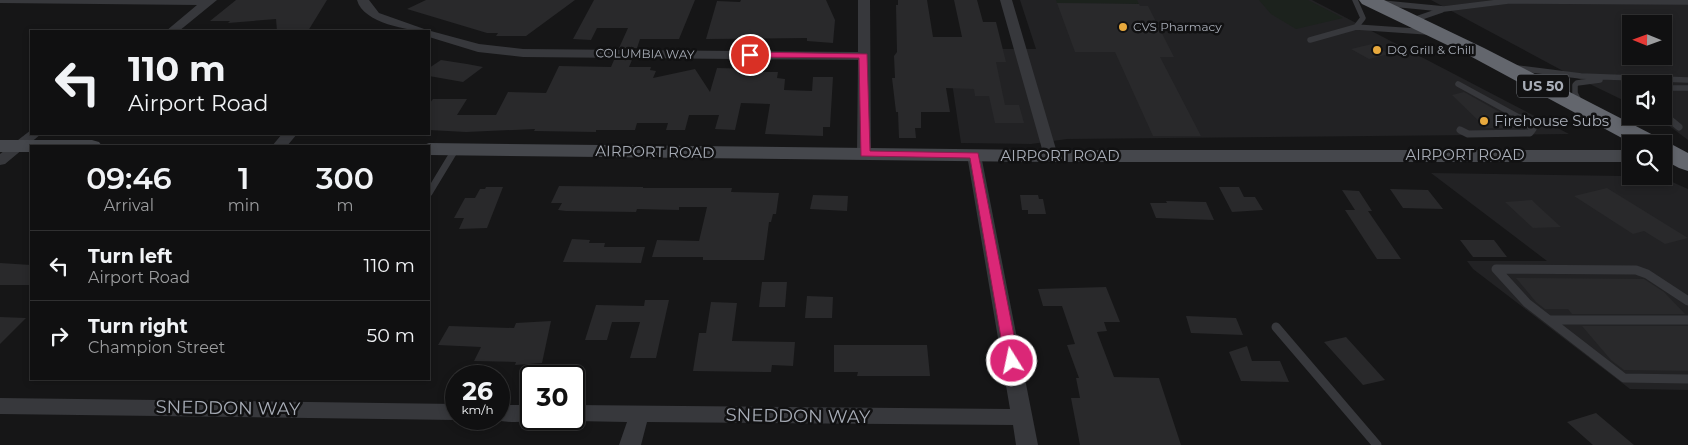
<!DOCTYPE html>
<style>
body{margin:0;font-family:Montserrat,sans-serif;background:#1e1e1f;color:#f1f3f6;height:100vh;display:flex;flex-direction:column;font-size:19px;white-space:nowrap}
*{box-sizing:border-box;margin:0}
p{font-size:16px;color:#9c9d9f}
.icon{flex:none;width:28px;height:28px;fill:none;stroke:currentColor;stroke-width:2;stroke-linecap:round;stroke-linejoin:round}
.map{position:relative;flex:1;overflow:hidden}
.side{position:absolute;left:30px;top:145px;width:400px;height:235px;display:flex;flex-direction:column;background:#101011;border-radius:0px;box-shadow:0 2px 8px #0003,0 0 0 1px #303031}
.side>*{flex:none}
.guide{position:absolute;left:30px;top:30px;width:400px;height:105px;border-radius:0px;box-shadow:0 2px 8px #0003,0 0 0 1px #303031;background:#101011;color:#f1f3f6;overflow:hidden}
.needle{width:32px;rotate:271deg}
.controls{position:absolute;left:1622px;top:15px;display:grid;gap:10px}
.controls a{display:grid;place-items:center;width:50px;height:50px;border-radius:0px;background:#101011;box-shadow:0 2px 8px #0003,0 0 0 1px #303031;font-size:25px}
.speed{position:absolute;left:445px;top:365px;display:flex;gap:10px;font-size:25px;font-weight:700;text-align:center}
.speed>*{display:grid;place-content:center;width:65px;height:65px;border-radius:50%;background:#101011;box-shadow:0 2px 8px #0003,0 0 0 1px #303031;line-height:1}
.speed small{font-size:12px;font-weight:400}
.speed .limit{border:2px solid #111;border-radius:8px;background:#fff;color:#111}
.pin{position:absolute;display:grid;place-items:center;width:42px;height:42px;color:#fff;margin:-21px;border:2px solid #fff;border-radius:50%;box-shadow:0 1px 5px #0007}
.me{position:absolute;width:55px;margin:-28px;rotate:350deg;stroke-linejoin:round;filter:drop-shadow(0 0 4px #0008)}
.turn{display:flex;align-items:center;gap:18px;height:105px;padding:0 15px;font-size:22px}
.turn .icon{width:65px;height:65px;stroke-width:2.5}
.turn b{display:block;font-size:35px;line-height:42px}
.eta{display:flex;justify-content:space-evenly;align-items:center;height:85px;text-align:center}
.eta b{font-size:30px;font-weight:600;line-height:35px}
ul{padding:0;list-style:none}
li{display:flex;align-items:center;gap:15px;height:70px;padding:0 15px;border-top:1px solid #303031}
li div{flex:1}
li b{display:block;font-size:19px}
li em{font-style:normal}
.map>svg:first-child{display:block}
</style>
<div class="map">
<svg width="1688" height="445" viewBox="0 0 1688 445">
<rect width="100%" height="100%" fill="#161617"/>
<!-- built -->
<path fill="#222224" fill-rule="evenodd" d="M1020,0H1312L1569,134L1067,139L1031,144L961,143L947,49H1036Z
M1431,0H1688V140L1656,116H1664V84H1631V104L1565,72ZM1631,24H1664V56H1631Z
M1431,173L1622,176L1670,181L1688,189V390L1630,389L1473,269L1467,261H1547Z"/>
<!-- green -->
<path fill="#1c221d" d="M1056,0H1137L1139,4L1057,3Z
M1259,0H1308L1343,18L1296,29L1271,14Z"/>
<!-- building -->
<path fill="#29292b" d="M236,0H327L308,31H277L276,19L228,23L230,21H210Z
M426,0H575L526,36H496L498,33H487L407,9Z
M594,0H695L679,39H640L637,48H619L628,28H597L591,40L573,39Z
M741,0H826L835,20L833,43L807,41V38L706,39L717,1L740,2Z
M898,0H927L933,37H962L954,0H977L983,22H996L1006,62H996L1005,105H1019L1024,123H995L989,96H975L974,89L946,88L950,112H921V128H915L916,138H899L898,112H896L892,78H895L894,56L897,52L896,5H898Z
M1057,3L1139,4L1140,6H1148L1174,57H1160L1201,136H1153L1115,52H1075Z
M1372,44L1389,54L1369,59L1351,49Z
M441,60L467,64L483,67L463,82L429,76V68Z
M614,60H632L629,67H651L650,70L656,71L653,78L695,69L710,92L717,68L753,69V72H778L777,78L785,79L784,90L812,91L813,77H833L830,127H823V136L765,134L770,104L741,103L735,130L715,129L719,115H689L685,130H666L668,123H637L635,130H596V132L534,131L535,129L466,132L429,130V104L433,99H467L457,115H496L508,92L546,93L559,66L611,67Z
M1464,92L1517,122L1521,125L1520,128H1486L1452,95Z
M559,186L643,187V188H732L731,192L779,193L776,214H773L771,222H769L764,260H703V257H652L657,240L699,241L707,207H679V210L637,209L636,212L566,211L558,210L562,203H551Z
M486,187H503L487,228L459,229L464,218H454L465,198H475L480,189H485Z
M1219,187H1239L1244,197H1255L1263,210L1232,212Z
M1607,188L1688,238L1665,244L1644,231L1633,234L1574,196Z
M1390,189L1428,190L1443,209L1403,208Z
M1342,190L1359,191L1372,211H1368L1401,259H1377L1345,210H1355Z
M813,195L848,196L847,211L810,209Z
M1020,195H1038L1039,199H1043L1046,214H1028V210H1022Z
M1532,200L1537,205L1561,227L1533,228L1505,202Z
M1166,201L1206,202L1214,220L1156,218L1150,203H1167Z
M572,239L590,240L589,243H605L604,247H645L641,263L563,262Z
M1460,240H1494L1507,257H1473Z
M0,263L31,265V285H0Z
M1516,278L1644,279L1664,292L1685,314H1572L1568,309H1545L1536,302Z
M762,282H787L785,307H759Z
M1106,287L1120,322H1104L1107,331L1097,332L1114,377L1159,378L1181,445H1080L1071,398H1080L1076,378H1079L1067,345L1075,344L1062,306H1043L1038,289Z
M807,296L833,297L832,318H805Z
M645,300H669L656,358H630L640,322H612L607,340H585L596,305L644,306Z
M711,302L737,303L732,341L795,342L793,366L772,365L771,372L693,371L699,333H706Z
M1186,316L1236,318L1243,335L1191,333Z
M0,317L26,318L0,344Z
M551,321L542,363L515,365L516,362L474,361L481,347L438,345L449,326L514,328L516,323Z
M1582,326H1688V371L1624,370L1611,360Z
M1346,337L1385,380L1363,385L1324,342Z
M834,345H927L930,376H857L858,372H834Z
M1247,346L1252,361H1280L1289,382L1241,381L1229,352Z
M1596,413L1634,445H1593L1567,422Z"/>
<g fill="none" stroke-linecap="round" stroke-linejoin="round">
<!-- lane-far2 -->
<path stroke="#37383c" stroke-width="5.5" d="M1355,0L1363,18L1356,27
M1382,3L1444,9L1508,1L1688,2
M1413,20L1442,10
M1310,40L1356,27L1428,32
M1517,68L1581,76L1688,80
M1458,84L1524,120
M1664,88H1688
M1580,103L1575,93V85L1577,83L1600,80
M1664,115L1670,120"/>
<!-- lane-far1 -->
<path stroke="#37383c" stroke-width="7" d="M1668,118L1679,127
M1460,130L1468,134L1530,133L1533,129L1521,118
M429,193L455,150"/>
<!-- lane -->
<path stroke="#37383c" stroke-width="9" d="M1688,301L1647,274L1636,270L1496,269L1527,303L1624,378L1688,379
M1551,320H1688
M1276,327L1377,445"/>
<!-- street -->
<path fill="#37383c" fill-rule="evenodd" d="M0,0H217L179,31H166L197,5L0,3Z
M357,0H369L379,13L427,30L479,44L523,49L858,52V0H870L871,154L869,157H859L857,154L858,60L523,57L478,52L429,37V31C409,31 363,23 357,0Z
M1000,0H1012L1058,156L1056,159H1046L1044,156Z
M31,130V134H41L5,164L0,165V154Z
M282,134H297L287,146H272Z
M974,151L979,152L981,155L1038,445H1016L1013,425L647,422L641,445H619L627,422L574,421L567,419H574V405L1010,409L967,155L969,152Z
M0,398L456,404V419H460L456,420L0,414Z
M499,405H531V419H538C525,423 505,423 492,419H499Z"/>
<!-- secondary -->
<path fill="#45474c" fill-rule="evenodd" d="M0,140H92L99,142L102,146H31V152H0Z
M429,143L1051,150H1631V162H1051L429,155V146H421Z"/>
<!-- highway -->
<path fill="#63666d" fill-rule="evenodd" d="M1359,0H1384L1484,48L1661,139L1663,143L1673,145L1688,153V171L1679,168L1664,160V144H1633L1470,56L1362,4Z"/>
</g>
<!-- route -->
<path fill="#db2777" stroke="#8e194d" d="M750,52L867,54L870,151L978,153L1019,361L1017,365H1007L1005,361L970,158L861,156L859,58L747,57L745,55Z"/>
<!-- markers -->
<g fill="#e8a93d" stroke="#111112" stroke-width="2">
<circle cx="1123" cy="27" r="5"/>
<circle cx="1377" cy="50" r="5"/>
<circle cx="1484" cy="121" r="5"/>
</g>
<g text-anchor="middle" stroke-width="5" stroke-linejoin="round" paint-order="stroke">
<!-- far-poi labels -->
<g font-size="12" fill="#a8adb7" stroke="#111112" text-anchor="start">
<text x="1133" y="31">CVS Pharmacy</text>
<text x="1387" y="54">DQ Grill &amp; Chill</text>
</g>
<!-- far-street labels -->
<g font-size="12" fill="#a8adb7" stroke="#111112">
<text transform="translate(645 54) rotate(1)" y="4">COLUMBIA WAY</text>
</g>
<!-- shield labels -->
<rect fill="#111112" stroke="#7b7e86" stroke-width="1" x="1517" y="74.5" width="52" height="23" rx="4"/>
<g font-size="14" font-weight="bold" fill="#a8adb7">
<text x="1543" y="91">US 50</text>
</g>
<!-- poi labels -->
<g font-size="15" fill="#a8adb7" stroke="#111112" text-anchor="start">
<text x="1494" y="126">Firehouse Subs</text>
</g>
<!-- street labels -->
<g font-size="15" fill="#a8adb7" stroke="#111112">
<text transform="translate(655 152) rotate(1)" y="5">AIRPORT ROAD</text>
<text x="1465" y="160">AIRPORT ROAD</text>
<text x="1060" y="161">AIRPORT ROAD</text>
</g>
<!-- near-street labels -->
<g font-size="18" fill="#a8adb7" stroke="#111112">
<text transform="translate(228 408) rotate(1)" y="6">SNEDDON WAY</text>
<text transform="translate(798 416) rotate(1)" y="6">SNEDDON WAY</text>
</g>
</g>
</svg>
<div class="controls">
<a><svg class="needle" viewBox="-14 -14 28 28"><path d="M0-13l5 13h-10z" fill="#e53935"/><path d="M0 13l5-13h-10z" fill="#9c9d9f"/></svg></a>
<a><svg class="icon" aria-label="sound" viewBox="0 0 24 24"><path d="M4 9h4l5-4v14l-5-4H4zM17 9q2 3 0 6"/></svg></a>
<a><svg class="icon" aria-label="search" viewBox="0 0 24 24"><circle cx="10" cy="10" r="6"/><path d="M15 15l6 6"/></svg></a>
</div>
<div class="speed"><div>26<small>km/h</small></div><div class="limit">30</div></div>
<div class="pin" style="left:750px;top:55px;background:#d93025"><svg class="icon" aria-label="arrive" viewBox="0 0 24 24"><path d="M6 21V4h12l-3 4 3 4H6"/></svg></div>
<svg class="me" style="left:1012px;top:361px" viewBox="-20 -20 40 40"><circle r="17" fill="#db2777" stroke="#fff" stroke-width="3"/><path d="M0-11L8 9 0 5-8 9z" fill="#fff"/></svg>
<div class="guide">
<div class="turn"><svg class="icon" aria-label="left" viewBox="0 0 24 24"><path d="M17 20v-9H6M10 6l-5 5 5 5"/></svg><div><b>110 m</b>Airport Road</div></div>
</div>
<section class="side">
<div class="eta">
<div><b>09:46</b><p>Arrival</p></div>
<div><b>1</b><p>min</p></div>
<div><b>300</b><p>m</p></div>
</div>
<ul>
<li><svg class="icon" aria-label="left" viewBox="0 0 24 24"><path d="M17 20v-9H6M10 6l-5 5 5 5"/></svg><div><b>Turn left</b><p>Airport Road</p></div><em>110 m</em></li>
<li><svg class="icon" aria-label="right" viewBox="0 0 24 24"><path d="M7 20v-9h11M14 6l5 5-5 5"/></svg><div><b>Turn right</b><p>Champion Street</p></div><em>50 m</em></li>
</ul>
</section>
</div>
